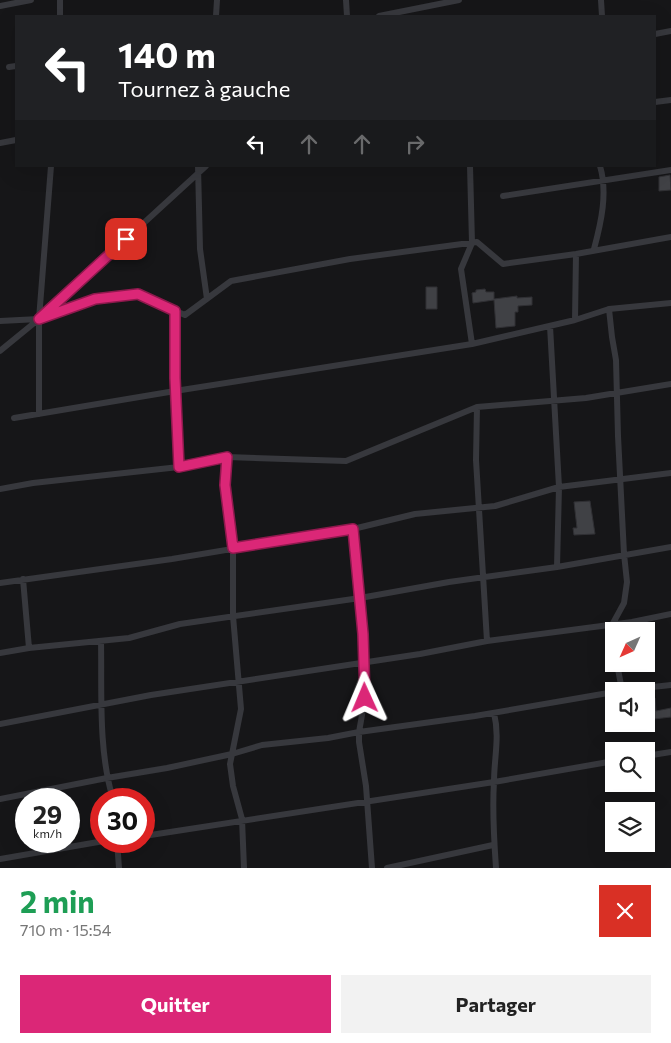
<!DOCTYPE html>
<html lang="fr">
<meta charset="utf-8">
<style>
body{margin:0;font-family:Commissioner,sans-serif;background:#f2f2f2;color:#222;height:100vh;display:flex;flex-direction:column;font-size:19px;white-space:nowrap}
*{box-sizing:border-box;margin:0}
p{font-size:16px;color:#767676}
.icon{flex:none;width:28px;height:28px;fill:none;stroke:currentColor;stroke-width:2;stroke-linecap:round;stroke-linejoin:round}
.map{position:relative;height:868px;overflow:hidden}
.side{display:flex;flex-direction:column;background:#fff;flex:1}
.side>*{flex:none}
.hud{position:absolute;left:15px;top:15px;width:641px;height:152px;border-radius:0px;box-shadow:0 5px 20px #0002;background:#202124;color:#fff;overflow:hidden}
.needle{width:32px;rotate:225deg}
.fabs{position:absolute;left:605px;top:622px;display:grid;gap:10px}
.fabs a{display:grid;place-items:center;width:50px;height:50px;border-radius:0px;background:#fff;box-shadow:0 5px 20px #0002;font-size:25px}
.speed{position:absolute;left:15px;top:788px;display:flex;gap:10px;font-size:25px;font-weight:700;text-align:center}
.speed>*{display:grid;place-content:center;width:65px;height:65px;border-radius:50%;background:#fff;box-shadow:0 5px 20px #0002;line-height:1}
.speed small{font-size:12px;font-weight:400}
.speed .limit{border:8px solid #d22;background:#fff;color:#111}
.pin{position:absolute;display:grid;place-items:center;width:42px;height:42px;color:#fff;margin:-21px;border-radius:10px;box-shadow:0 2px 8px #0006}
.me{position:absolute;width:55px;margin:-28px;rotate:359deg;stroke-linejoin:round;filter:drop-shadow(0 0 4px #0008)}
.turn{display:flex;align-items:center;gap:18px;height:105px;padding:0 20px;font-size:22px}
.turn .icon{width:65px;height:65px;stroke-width:2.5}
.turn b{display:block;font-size:35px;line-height:42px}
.lanes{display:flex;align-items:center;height:48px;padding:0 20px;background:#0003;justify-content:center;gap:25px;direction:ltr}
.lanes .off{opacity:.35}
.round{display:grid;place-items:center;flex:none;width:52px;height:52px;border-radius:0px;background:#f2f2f2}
.overview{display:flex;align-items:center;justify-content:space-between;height:85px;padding:0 20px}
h1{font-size:30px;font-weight:700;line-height:38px;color:#1e9e55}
.button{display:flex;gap:10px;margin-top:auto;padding:10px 20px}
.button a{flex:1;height:58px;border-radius:0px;background:#db2777;color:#fff;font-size:20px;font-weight:700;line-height:58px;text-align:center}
.button a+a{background:#f2f2f2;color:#222}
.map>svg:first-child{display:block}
</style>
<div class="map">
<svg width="671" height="868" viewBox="0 0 671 868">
<rect width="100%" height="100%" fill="#161618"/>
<!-- building -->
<path fill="#404145" stroke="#303034" d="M670,175L671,190L659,191V177Z
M426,287H437V309H426Z
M485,289L486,292H494V299L517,296V298L532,297V305L518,306V312H515V326L496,328L494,300L473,303L472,293L476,292V290Z
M590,501L595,534L574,535L573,528H577L574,502Z
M655,698L656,711L671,708V717L654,719L653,716H646V699Z"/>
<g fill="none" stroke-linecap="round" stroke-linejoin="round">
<!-- minor -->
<path stroke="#37383d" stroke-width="6" d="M346,0L347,16
M601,0L602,16
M0,6L31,0
M60,16V0
M216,16L217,0
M379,16L459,0
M655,34L671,31
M9,67L16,66
M655,102L671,100
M0,143L16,140
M198,166L200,249L207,299
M470,166L472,243L461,269L472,344
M503,196L671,170
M594,249C601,223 608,193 600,166
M609,309L612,337L616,360L618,436L624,554L627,582L624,603L612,625L614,637
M175,311V379L179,467L227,457L225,485L233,549V616L241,709L230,764L233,786L242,819L244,868
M575,320L576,254
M0,321L39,319L95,299L138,295L185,315L231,281L350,259L477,242L503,264L576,254L671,237
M550,326L559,487L557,567
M0,351L39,319L206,166
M477,407L476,460L487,641
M39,414V319L51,166
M14,418L175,391L472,344L575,320L609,309L671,303
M227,457L346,461L477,407L586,398L671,384
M0,489L33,483L179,467
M353,529L363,634L364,663L365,698L359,732V742L366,786L372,868
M23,579L29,648
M0,583L172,559L353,529L415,514L495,506L559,487L671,473
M101,641C102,692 98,750 113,799
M0,653L29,648L129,638L180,624L360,598L449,582L557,567L671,547
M617,664L622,690
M616,691L671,685
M494,713C500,737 494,758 494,782C492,811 494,840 496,868
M0,724L151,695L420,654L487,641L632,622L671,614
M646,756L671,752
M0,799L107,778L167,768L232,754L262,745L328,738L359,732L475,716L614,692
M144,836L494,782L614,761
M117,841L119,868
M0,859L104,841
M387,868L493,845"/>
</g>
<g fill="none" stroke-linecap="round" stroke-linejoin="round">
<!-- route casing -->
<g stroke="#8e194d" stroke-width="12">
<path id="route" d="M126,239L39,319L95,299L138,294L175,311V378L179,467L227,457L225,485L233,548L353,529L363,634L365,698"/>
</g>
<!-- route -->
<use href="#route" stroke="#db2777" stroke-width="9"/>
</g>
</svg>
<div class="fabs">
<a><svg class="needle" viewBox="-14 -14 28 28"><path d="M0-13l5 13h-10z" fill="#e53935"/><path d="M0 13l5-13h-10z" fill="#767676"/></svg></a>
<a><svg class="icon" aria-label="sound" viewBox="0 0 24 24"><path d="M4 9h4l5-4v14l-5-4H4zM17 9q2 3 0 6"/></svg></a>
<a><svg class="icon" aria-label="search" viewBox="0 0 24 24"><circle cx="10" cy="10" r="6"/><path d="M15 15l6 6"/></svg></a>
<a><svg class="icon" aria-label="layers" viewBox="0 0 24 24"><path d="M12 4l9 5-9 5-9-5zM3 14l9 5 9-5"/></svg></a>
</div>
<div class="speed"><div>29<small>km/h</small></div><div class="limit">30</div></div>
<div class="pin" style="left:126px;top:239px;background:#d93025"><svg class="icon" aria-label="arrive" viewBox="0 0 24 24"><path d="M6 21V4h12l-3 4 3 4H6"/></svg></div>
<svg class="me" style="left:365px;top:698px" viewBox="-20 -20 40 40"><path d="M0-17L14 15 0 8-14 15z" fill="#db2777" stroke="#fff" stroke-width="4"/></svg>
<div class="hud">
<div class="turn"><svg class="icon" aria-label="left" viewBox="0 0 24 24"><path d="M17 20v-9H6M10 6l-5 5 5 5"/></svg><div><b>140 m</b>Tournez à gauche</div></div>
<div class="lanes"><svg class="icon" aria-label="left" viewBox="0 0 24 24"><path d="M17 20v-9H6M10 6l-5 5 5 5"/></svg><svg class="icon off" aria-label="ahead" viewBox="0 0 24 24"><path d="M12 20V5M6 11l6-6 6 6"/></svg><svg class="icon off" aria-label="ahead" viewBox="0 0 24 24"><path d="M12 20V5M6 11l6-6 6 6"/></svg><svg class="icon off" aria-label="right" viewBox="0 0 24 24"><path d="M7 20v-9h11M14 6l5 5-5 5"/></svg></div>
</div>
</div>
<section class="side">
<div class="overview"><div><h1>2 min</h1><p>710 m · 15:54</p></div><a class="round" style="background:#d93025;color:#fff"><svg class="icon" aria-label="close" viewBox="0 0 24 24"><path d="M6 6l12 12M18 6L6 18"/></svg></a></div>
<div class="button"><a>Quitter</a><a>Partager</a></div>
</section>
